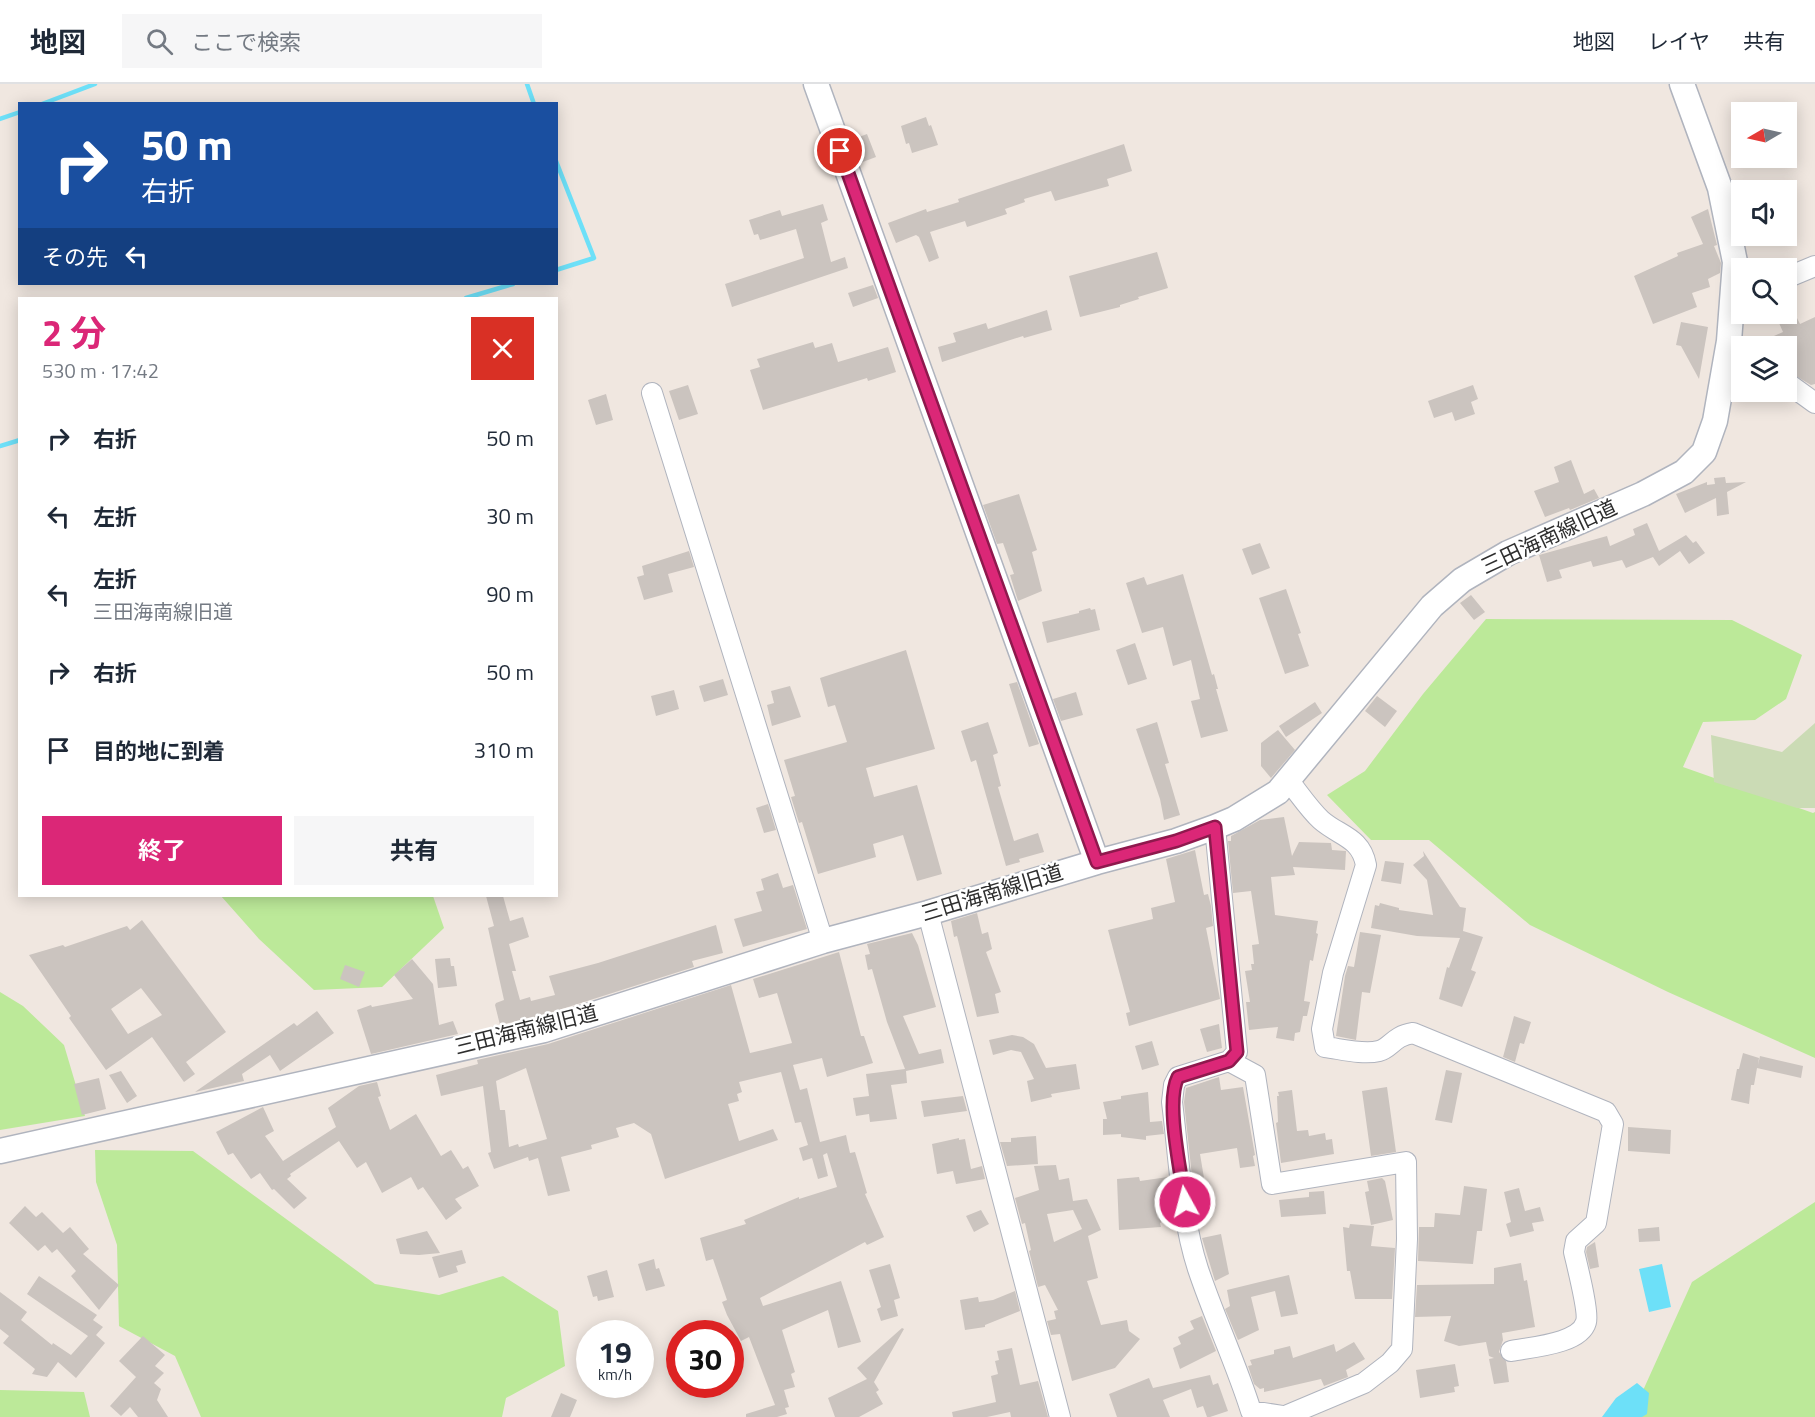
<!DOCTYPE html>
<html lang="ja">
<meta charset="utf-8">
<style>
body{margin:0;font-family:"Titillium Web","Noto Sans JP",sans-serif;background:#f6f6f7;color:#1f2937;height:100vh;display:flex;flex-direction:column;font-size:22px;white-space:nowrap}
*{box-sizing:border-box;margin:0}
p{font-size:20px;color:#747a83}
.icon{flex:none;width:33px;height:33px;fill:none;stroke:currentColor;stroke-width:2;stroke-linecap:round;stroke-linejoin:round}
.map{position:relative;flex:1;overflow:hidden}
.sheet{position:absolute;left:18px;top:213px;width:540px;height:600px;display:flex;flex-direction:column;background:#fff;border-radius:0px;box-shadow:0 3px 15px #0003}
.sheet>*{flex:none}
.hud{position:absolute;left:18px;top:18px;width:540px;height:183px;border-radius:0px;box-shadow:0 3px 15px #0003;background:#1a4fa0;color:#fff;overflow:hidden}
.needle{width:39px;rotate:261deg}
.controls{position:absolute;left:1731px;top:18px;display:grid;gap:12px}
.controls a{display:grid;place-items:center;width:66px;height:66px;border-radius:0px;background:#fff;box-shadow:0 3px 15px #0003;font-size:30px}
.speed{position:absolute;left:576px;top:1236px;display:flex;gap:12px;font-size:30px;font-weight:700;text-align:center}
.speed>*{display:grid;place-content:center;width:78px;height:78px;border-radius:50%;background:#fff;box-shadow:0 3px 15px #0003;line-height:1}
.speed small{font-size:15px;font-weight:400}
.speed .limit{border:9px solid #d22;background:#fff;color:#111}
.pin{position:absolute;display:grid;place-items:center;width:51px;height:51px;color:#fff;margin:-26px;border:3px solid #fff;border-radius:50%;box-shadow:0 2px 6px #0007}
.me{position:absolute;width:66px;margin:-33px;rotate:353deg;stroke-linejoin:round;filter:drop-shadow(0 0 4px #0008)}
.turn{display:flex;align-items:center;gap:21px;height:126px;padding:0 24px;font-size:27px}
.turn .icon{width:78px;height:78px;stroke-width:2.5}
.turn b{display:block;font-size:42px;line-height:51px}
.then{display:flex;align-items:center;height:57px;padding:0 24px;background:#0003;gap:12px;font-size:22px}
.round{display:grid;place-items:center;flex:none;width:63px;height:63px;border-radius:0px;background:#f6f6f7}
.head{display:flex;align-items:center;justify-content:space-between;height:102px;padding:0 24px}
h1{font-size:36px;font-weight:700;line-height:45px;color:#db2777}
.primary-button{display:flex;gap:12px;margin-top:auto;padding:12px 24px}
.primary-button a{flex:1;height:69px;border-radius:0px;background:#db2777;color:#fff;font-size:24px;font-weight:700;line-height:69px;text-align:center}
.primary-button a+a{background:#f6f6f7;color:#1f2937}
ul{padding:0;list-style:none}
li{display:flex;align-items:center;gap:18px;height:78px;padding:0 24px}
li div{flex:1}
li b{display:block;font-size:22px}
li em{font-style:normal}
header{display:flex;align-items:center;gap:36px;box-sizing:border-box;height:84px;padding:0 30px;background:#fff;border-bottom:2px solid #e0e1e3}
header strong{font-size:28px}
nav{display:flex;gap:33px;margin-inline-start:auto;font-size:21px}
.search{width:420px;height:54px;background:#f6f6f7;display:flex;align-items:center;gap:15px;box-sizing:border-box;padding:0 21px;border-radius:0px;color:#747a83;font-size:22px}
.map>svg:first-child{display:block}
</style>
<header>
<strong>地図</strong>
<div class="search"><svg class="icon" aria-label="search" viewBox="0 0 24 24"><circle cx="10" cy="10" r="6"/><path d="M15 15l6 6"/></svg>ここで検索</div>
<nav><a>地図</a><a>レイヤ</a><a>共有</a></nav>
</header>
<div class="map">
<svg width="1815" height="1333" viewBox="0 0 1815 1333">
<rect width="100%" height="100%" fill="#f0e7e0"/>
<!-- green -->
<path fill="#bce999" d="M1486,535L1732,536L1802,571L1786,615L1755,636L1703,638L1683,683L1813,729L1815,728V974L1668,908L1530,841L1429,756H1371L1327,711L1365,687L1423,610Z
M221,812H433L444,844L382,903L314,906L259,855Z
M0,908L23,922L64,961L85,1032L0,1046Z
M95,1066L193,1067L375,1200L439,1211L503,1192L558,1227L565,1282L506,1314L502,1333H201L175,1272L119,1242L117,1161L96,1098Z
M1815,1118V1333H1631L1692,1198Z
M0,1306L84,1308L90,1333H0Z"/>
<!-- cemetery -->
<path fill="#cbdbb5" d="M1815,639V724H1797L1714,698L1711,651L1782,668Z"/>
<!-- water -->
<path fill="#6de0f8" d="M1662,1180L1671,1223L1649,1228L1639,1185Z
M1637,1299L1649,1309L1647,1330L1642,1333H1602L1616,1314Z"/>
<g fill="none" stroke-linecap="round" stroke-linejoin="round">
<!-- stream -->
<path stroke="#6de0f8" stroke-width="4.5" d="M527,0L534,20
M42,20L95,0
M0,35L20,28
M556,77L594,174L556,186
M466,214L513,200
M0,362L20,356"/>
</g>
<!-- building -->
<path fill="#cbc4bf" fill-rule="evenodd" d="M926,33L929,42L931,41L938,61L912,69L909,59L906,60L901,42Z
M867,50L876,73L860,79L851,56Z
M1124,60L1132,87L1107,95L1109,102L1055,117L1051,107L1024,115L1025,118L1005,125L1007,130L967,143L965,137L930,148L939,174L929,178L919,153L916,151L896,159L888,139L926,125L927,128L959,118L958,115Z
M823,120L828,136L821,139L831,178L845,173L848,184L732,223L725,200L804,174L796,145L760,156L758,150L754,151L749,136L780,126L782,132Z
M1708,125L1717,161L1714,162L1721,179L1720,189L1708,195L1710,203L1692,209L1697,223L1653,240L1634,192L1678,172L1677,169L1703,160L1691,133Z
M1157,168L1168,204L1138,213L1139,215L1120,221V223L1080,233L1069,192Z
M873,201L878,214L853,223L848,209Z
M1047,226L1052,246L1024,254L1023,252L942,278L938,263L956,258L953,249L986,239L988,245Z
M1775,230H1795L1800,240L1815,233V300L1811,301L1786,286V262H1752L1783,248Z
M1681,238L1708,243L1699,295L1681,262L1676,261Z
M813,258L815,264L832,259L838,278L888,263L896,288L868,297L867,294L763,326L750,286L760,283L757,275Z
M688,301L698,330L679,336L669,307Z
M1473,301L1478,315L1471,318L1475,330L1455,337L1452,328L1434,334L1428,317Z
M606,310L613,336L596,341L588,316Z
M1571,376L1584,410L1594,405L1599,414L1570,426L1569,424L1545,433L1534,407L1559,398L1554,383Z
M1725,393L1726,399L1746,398L1727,408L1729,430L1717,432L1716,414L1685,429L1676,410L1707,398V401L1715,400L1714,394Z
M1019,410L1037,466L1032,468L1042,507L1018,517L1010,491L1014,490L1003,459L997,460L983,421Z
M1647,439L1659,467L1686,451L1693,459L1696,457L1705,469L1689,480L1680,467L1659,482L1653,473L1626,484L1622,476L1593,483L1591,477L1559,486L1562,494L1547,498L1539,471L1607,452L1610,462L1635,451L1633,445Z
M1260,459L1270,484L1252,491L1242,465Z
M689,467L694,483L668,490L673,508L644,516L637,493L644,491L642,482Z
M1183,490L1212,591L1214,590L1218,605H1216L1228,647L1201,654L1191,617L1200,615L1191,576L1173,582L1163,543L1142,549L1126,499L1144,493L1147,501Z
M1286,505L1301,549L1298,550L1309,582L1285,590L1259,514Z
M1471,511L1485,528L1474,536L1460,519Z
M1090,524L1091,526L1095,525L1100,546L1047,559L1042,538L1079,529V527Z
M1135,559L1147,595L1128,601L1116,566Z
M906,566L935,665L866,684L874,713L917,701L942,790L917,797L903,751L873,760L876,773L818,790L802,738L799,739L791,713L795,712L784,676L847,658L835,621L828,623L820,594Z
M723,595L728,611L704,618L699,602Z
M1017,598L1039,660L1029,663L1009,600Z
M790,602L801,633L772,642L767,621L774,619L771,607Z
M674,606L679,625L656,632L651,612Z
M1076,608L1083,631L1061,637L1053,615Z
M1377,612L1397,627L1385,643L1365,627Z
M1315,618L1322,629L1286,653L1279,642Z
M988,638L998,669L993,671L1001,702L998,703L1014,757L1038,749L1044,768L1019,775L1020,778L1006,782L976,676L971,678L961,647Z
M1157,638L1169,679L1165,680L1180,731L1164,736L1160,715L1136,645Z
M1278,646L1295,666L1271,694L1261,682V659Z
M768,720L776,746L764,749L756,724Z
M1284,733L1292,772L1299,758L1331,759L1332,766L1346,767L1345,786L1293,783L1295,791L1271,793L1275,831L1318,837L1316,849L1318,850L1313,877L1310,876L1304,917L1310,918L1307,932H1303L1300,948L1295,949L1294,957L1276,954L1278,943L1249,946L1246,918H1250L1245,887L1252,886L1251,880H1254L1252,861L1259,860L1251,807L1233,809L1228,757H1231V752L1260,736Z
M1195,766L1204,811L1208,810L1211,822L1213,842L1206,844L1220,915L1129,942L1126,929L1130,928L1108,846L1153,835L1151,824L1175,818L1166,775Z
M1423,767L1460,823L1466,824L1463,847L1483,853L1471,886L1476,888L1462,923L1439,915L1447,883L1449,884L1460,854L1417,852L1371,844L1375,821L1379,822L1380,819L1399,824V826L1433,831L1427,796L1413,781L1424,772Z
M1385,777L1404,779L1401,800L1381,797Z
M778,789L783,804L793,801L807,845L743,863L734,835L762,827L756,808L764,806L761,795Z
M486,812H503L510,837L523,833L529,853L509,860L516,887H512L520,916L530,913L531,917L555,911L549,892L598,879L716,841L723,869L692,877L694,883L540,932L500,941L495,921L496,919L504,916L488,844L494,842Z
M977,829L982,850L988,848L992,865L986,868L1001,908L995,910L999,929L977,933L957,852L954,853L951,837Z
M142,836L226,948L186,978L195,990L184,998L152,953L106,986L69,934L71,932L29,871L63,861L65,863L127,842L130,846ZM141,904L162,931L128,950L111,925Z
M1360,848L1381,851L1370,909L1362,908L1356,956L1336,952L1345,892L1348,882L1354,883Z
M912,849L918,861L936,923L903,932L919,970L941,965L944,979L906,987L907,999L891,1001L897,1035L870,1038L869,1030L856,1032L853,1014L869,1012L866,990L905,985L887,938L872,885L868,886L865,871L870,870L867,860Z
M839,868L861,952H864L873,979L827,993L822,974L793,981L800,1006L807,1004L820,1058L846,1051L850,1069L855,1068L867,1109L865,1110L884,1153L867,1161L865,1158L760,1214L763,1222L841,1197L861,1258L838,1264L828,1226L782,1246L795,1288L791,1290L795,1303L784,1306L789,1323L785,1324L787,1330L777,1333H746V1330L775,1321L749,1253L741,1257L727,1231L722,1218L727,1216L713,1175L706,1177L700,1154L746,1140L744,1136L799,1113V1115L837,1103L827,1069L823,1071L828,1092L818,1095L812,1074L803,1077L799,1064L808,1061L801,1038L795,1039L781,988L739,998L742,1008L737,1010L739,1017L728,1020L739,1057L773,1045L778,1056L665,1095L651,1050L634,1039L616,1044L619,1053L591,1061L592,1065L561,1073L570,1107L548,1112L538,1074L529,1077L528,1073L494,1085L488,1069L491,1068L483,1002L441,1012L436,991L478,980L477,976L548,960L731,901L750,969L792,959L777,909L759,914L753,895ZM526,984L547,1055L519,1063L518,1060L509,1063L505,1026H500L496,997Z
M450,874L451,882H454L457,902L438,904L435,875Z
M412,875L433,900L439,941L453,937L458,950L371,970L357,926L371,921L372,923L413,915L394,891Z
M345,881L365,888L359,903L340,895Z
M317,927L334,949L280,987L270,971L242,990L244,997L195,1008L294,939L297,942Z
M1514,932L1531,938L1524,960L1520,959L1515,978L1503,973Z
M1219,940L1222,964L1207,968L1200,945Z
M1012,951L1023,953L1034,960L1046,984L1076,980L1080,1005L1051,1010L1052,1013L1031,1018L1027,997L1034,995L1021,968L1011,966L993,971L989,956Z
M1152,957L1159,981L1142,986L1135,962Z
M1743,969L1759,974L1758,981L1760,972L1803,982L1801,994L1757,984L1754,1001H1751L1749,1020L1731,1016L1737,985H1739Z
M1446,986L1462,989L1452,1039L1435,1036Z
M121,987L137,1012L127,1019L109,991Z
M1219,993L1221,1006L1243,1003L1255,1071L1253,1072L1255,1082L1240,1084L1237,1064L1200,1070L1205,1100L1193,1102L1184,1018L1186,1004Z
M99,994L106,1025L82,1031L74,1000Z
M377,998L381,1012L378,1013L390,1046L416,1030L441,1072L451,1066L463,1085L468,1082L479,1102L455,1115L462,1124L446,1136L423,1103L418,1106L411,1093L382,1109L366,1078L357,1084L339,1057L290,1090L291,1092L287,1095L307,1114L294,1125L274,1105L272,1106L260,1089L251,1095L233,1069L228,1071L216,1048L263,1023L274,1047L265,1052L283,1077L336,1043L328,1024L359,1002Z
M1387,1003L1396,1068L1371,1072L1362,1007Z
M1292,1006L1297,1047L1308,1046L1309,1052L1325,1049L1326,1056L1332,1055L1334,1070L1281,1079L1276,1039L1278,1038L1277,1012H1279L1278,1008Z
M1148,1008L1150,1038L1162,1037L1164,1050L1146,1052V1056L1121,1053V1050L1103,1051V1035H1107L1103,1018L1121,1015V1012Z
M963,1012L967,1027L924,1033L921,1017Z
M1628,1043L1671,1046L1670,1070L1628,1067Z
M1036,1052L1038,1080L1007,1082L1000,1058H1011V1054Z
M959,1054V1056L965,1055L971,1085L982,1082L985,1095L956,1100L953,1087L937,1090L932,1060Z
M1056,1081L1059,1096L1069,1094L1073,1117L1087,1115L1101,1146L1088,1152L1098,1194L1087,1197L1101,1241L1127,1236L1129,1247L1140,1255L1115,1284L1072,1297L1060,1250L1051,1251L1047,1237L1056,1235L1054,1227L1058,1226L1045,1201L1038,1203L1029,1167L1031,1166L1025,1139L1022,1140L1015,1114L1039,1106L1034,1082ZM1073,1126L1082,1145L1054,1158L1047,1130Z
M1139,1093L1140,1097L1168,1093L1173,1132L1160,1139L1161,1143L1119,1146L1117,1095Z
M1382,1094L1385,1097L1393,1136L1371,1141L1365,1108L1369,1107L1367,1097Z
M1464,1102L1487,1105L1482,1147H1477L1473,1180L1418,1177L1419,1143H1434L1435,1129L1460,1131Z
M1519,1104L1525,1127L1540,1123L1544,1137L1532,1139L1534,1147L1510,1153L1506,1140L1511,1138L1504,1108Z
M1324,1107L1326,1130L1281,1133L1279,1116L1309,1113V1108Z
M25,1122L36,1133L42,1128L63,1149L70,1143L89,1165L83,1170L119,1201L99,1226L71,1192L76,1187L57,1165L52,1169L45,1161L38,1167L9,1139Z
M981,1126L989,1140L974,1148L966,1132Z
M1350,1140L1374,1142L1371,1162L1395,1164L1392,1215H1355L1350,1187H1347L1343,1143L1349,1144Z
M1659,1143L1660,1157L1639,1158L1638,1145Z
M427,1147L440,1169L419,1171L400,1170L396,1155Z
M1221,1150L1229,1190L1215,1197L1202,1154Z
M1595,1158L1599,1183L1590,1185L1586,1168L1587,1163Z
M462,1166L466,1179L456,1182L458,1188L439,1194L432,1173Z
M654,1175L656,1185L659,1184L665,1202L646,1207L638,1180Z
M1521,1179L1524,1197L1527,1196L1535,1243L1502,1249L1503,1256L1499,1268L1506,1277L1509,1298L1494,1300L1489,1275L1494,1274L1489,1272L1486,1258L1459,1262L1444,1257L1451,1232L1415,1233L1417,1201L1494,1200V1184Z
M890,1180L900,1214L894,1216L898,1232L881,1237L877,1225L881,1223L869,1186Z
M607,1186L614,1213L598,1217L597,1212L593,1213L587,1192Z
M1289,1191L1298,1230L1281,1233L1275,1207L1251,1213L1259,1246L1238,1256L1225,1225L1230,1222L1227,1206Z
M39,1192L97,1231L93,1236L103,1243L96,1251L105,1259L76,1294L58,1278L47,1293L32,1290L35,1285L3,1259L9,1252L0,1245V1208L27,1228L21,1236L52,1261L53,1259L71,1271L88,1252L27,1210Z
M1015,1207L1020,1227L985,1241V1243L965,1246L960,1216L978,1213L979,1218L993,1216Z
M1202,1232L1216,1267L1180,1285L1173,1264L1181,1260L1178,1253L1194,1245L1190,1237Z
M902,1244L904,1245L874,1298L879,1306L876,1308L883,1320L859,1333H835L828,1314L867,1295L857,1284Z
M143,1252L165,1271L155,1282L164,1289L154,1299L161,1305L157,1316L168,1333H138L130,1323L121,1332L110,1322L136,1293L119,1277Z
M1354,1258L1365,1275L1346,1286L1348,1293L1324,1302L1321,1295L1264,1308V1304L1260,1305L1254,1300L1248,1282L1252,1281L1250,1276L1274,1270V1266L1290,1262L1293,1274L1334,1260L1336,1268Z
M1012,1264L1020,1301L1038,1297L1048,1333H1011L1010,1328L987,1333H953L952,1328L996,1318L991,1292L998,1290L995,1277L999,1276L997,1267Z
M1455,1280L1459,1302L1454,1303L1455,1308L1420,1314L1416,1286Z
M1210,1291L1213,1301L1218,1299L1228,1327L1210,1333H1207L1203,1322L1197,1324L1191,1305L1163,1316L1170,1333H1117L1109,1310L1149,1294L1153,1304Z
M561,1309L577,1316L570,1333H551Z"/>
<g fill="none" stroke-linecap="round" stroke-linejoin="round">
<!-- minor casing -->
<g stroke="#b0b4be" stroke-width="22">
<path id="minor" d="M1786,194L1815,182
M1786,298L1815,319
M652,309L823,857
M1288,696C1298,708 1309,725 1321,736C1339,752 1361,753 1366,781L1333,889L1322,945L1325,963C1341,965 1363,971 1379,967C1391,964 1393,952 1413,949L1606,1028L1613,1040L1596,1139L1576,1157L1574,1168C1577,1181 1589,1228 1586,1238C1580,1260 1531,1263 1511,1267
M1215,743L1237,968L1229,977L1178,993L1174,1001L1172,1018C1179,1073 1181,1133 1198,1185C1214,1233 1236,1279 1251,1327L1289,1333
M928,829L1060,1333
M1229,977L1255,991L1272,1100L1406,1078L1407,1155L1402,1265L1390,1279L1364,1299L1288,1331"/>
</g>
<!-- tertiary casing -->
<g stroke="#b0b4be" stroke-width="27">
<path id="tertiary" d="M816,0L1097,778
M0,1067L544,946L823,857L928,829L1097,778L1176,757L1215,743L1234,735L1278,708L1432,522L1462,496L1508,469L1643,410L1684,388L1704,368L1715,337L1729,257L1735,178L1720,104L1682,0"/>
</g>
<!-- minor -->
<use href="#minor" stroke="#fff" stroke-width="20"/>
<!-- tertiary -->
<use href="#tertiary" stroke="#fff" stroke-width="24"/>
</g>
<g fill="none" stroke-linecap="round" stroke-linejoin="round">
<!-- route casing -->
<g stroke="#8e194d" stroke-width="15">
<path id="route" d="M840,67L1097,778L1176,757L1215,743L1237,968L1229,977L1178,993C1165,1018 1181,1088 1185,1118"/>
</g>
<!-- route -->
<use href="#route" stroke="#db2777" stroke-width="10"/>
</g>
<g text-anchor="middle" stroke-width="5" stroke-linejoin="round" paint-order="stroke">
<!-- street labels -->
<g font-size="21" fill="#2e2e2e" stroke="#fff">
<text transform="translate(1549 453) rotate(-25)" y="7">三田海南線旧道</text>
<text transform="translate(992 809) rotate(-17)" y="7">三田海南線旧道</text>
<text transform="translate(526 946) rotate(-14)" y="7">三田海南線旧道</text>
</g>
</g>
</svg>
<div class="controls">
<a><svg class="needle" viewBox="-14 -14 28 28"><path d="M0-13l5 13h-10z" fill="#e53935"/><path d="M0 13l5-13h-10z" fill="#747a83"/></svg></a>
<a><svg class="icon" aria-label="sound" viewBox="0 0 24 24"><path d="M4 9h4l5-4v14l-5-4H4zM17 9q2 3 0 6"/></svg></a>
<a><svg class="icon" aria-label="search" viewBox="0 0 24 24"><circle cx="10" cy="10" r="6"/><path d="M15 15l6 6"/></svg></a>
<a><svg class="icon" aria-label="layers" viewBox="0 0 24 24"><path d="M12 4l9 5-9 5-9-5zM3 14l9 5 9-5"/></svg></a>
</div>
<div class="speed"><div>19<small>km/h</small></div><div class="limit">30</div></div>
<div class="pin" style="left:840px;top:67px;background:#d93025"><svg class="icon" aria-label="arrive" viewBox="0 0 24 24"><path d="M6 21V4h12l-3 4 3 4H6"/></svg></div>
<svg class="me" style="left:1185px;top:1118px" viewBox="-20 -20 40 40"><circle r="17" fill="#db2777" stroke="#fff" stroke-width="3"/><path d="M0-11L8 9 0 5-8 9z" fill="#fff"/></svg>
<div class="hud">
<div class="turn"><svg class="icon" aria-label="right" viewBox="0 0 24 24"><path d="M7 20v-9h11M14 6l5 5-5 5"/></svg><div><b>50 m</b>右折</div></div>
<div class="then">その先<svg class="icon" aria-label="left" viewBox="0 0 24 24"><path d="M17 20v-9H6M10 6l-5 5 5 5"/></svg></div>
</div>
<section class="sheet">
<div class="head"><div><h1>2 分</h1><p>530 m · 17:42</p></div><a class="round" style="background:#d93025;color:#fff"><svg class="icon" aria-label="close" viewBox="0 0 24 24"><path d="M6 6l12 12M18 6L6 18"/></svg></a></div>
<ul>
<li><svg class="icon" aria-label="right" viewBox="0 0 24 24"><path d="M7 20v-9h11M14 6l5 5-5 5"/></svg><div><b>右折</b></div><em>50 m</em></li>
<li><svg class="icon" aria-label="left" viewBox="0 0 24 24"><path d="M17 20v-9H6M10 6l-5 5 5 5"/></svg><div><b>左折</b></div><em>30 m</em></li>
<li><svg class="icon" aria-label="left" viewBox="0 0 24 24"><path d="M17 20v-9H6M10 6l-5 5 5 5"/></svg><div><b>左折</b><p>三田海南線旧道</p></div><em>90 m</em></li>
<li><svg class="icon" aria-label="right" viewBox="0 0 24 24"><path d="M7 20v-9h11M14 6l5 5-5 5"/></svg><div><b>右折</b></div><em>50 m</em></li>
<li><svg class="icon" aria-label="arrive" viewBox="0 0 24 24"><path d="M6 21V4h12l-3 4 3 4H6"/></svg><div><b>目的地に到着</b></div><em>310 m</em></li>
</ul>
<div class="primary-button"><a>終了</a><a>共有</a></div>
</section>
</div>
